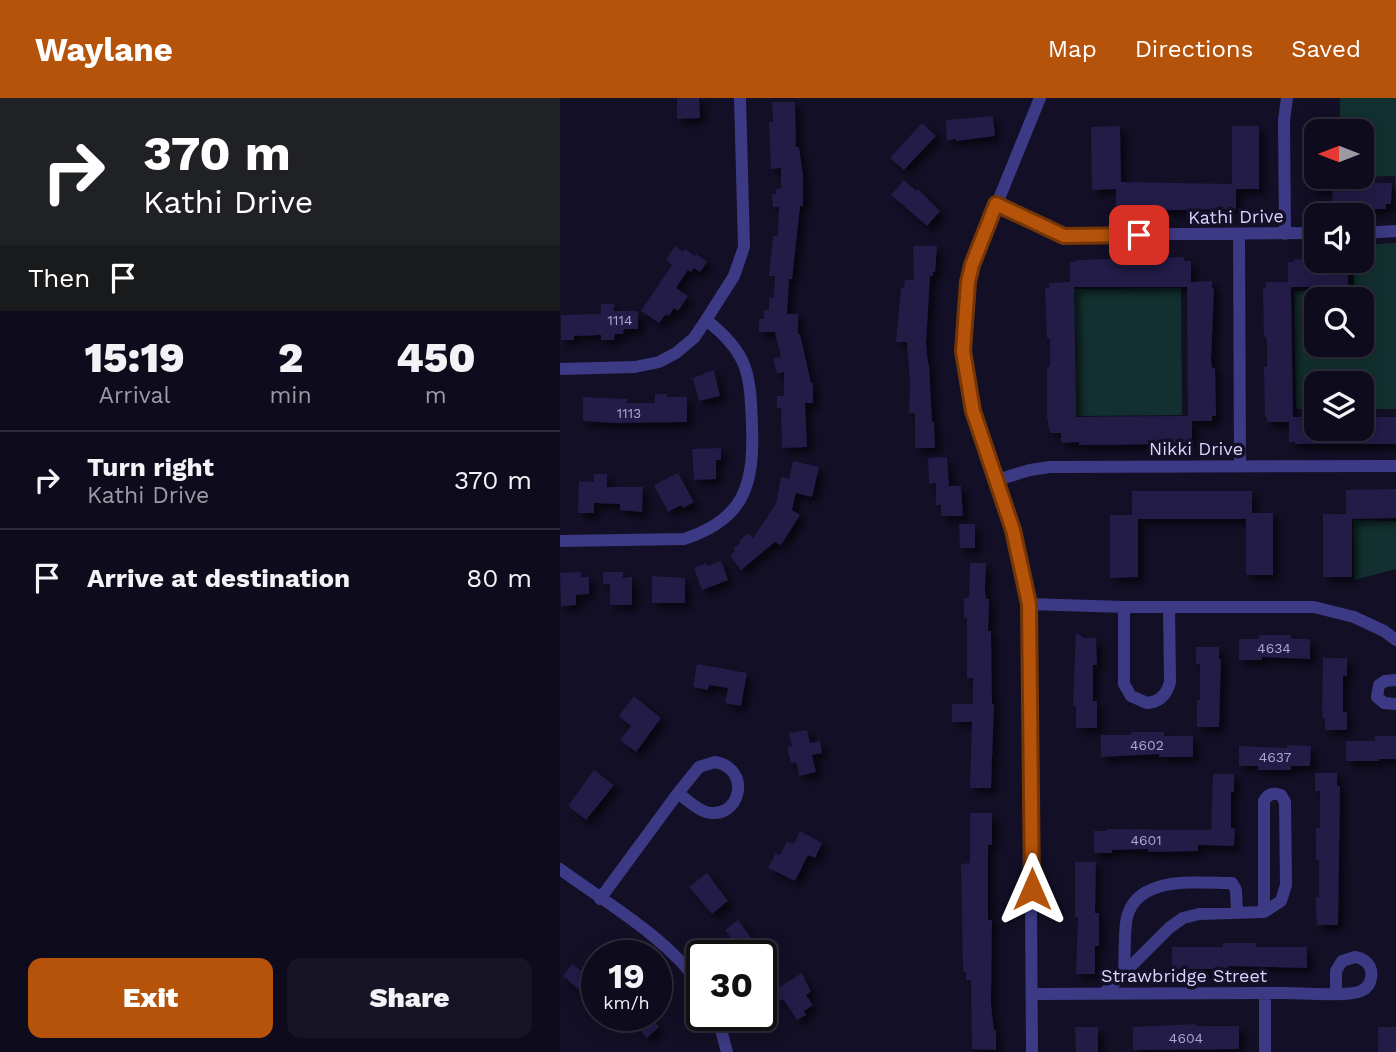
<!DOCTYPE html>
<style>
body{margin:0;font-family:"Work Sans",sans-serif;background:#171425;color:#f1f3f6;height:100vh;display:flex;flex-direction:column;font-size:26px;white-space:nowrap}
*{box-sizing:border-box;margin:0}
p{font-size:23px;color:#9b9ba3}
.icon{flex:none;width:38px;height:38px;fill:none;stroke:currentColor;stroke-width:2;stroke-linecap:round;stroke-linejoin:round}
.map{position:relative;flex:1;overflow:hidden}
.drawer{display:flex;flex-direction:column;background:#0e0b1c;width:560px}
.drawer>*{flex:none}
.hud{background:#202124;color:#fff;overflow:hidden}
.needle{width:46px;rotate:270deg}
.tools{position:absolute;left:744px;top:21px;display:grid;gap:14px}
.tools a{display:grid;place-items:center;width:70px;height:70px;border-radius:14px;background:#0e0b1c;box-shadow:0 4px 18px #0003,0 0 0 2px #2e2b3b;font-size:35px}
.speed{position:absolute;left:21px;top:842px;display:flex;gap:14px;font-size:35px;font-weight:700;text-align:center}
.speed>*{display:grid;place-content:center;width:91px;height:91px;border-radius:50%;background:#0e0b1c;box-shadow:0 4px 18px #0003,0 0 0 2px #2e2b3b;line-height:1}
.speed small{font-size:18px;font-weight:400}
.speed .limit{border:4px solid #111;border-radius:10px;background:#fff;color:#111}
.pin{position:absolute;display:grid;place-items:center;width:60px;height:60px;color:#fff;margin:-30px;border-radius:14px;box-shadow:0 4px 10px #0006}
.me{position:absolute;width:77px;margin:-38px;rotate:0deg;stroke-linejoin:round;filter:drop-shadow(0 0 5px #0008)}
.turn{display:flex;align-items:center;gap:24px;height:147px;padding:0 28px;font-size:32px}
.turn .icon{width:91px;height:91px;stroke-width:2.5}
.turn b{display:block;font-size:49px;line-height:60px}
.then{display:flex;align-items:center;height:66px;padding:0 28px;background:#0003;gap:14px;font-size:26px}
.eta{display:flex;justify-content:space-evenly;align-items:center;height:119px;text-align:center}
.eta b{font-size:42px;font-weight:800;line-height:49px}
.cta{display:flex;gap:14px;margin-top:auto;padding:14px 28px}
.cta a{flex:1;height:80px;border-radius:14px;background:#b45309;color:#fff;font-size:28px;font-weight:800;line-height:80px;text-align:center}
.cta a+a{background:#171425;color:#f1f3f6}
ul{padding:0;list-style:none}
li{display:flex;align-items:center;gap:21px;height:98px;padding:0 28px;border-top:2px solid #2e2b3b}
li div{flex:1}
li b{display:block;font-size:26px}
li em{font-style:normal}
header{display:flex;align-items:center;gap:42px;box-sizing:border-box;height:98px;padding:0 35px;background:#b45309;color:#fff}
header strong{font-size:33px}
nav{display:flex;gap:38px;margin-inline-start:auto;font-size:24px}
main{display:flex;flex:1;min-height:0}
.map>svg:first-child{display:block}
</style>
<header>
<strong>Waylane</strong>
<nav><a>Map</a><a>Directions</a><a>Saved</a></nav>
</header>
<main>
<section class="drawer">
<div class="hud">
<div class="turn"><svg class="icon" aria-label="right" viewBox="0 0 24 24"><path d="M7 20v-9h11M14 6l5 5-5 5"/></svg><div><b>370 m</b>Kathi Drive</div></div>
<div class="then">Then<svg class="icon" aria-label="arrive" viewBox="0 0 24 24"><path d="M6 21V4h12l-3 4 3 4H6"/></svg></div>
</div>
<div class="eta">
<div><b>15:19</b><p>Arrival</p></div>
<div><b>2</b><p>min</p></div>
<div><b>450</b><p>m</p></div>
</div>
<ul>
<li><svg class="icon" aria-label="right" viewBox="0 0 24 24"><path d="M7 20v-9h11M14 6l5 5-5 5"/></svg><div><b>Turn right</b><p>Kathi Drive</p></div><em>370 m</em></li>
<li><svg class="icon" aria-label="arrive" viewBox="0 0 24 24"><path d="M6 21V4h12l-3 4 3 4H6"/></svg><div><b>Arrive at destination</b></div><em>80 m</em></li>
</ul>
<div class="cta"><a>Exit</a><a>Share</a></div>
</section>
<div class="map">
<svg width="836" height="954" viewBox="0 0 836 954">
<defs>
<filter id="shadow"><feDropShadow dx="5.5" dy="5.5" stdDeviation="3.5" flood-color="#0009"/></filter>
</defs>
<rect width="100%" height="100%" fill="#130f26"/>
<!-- green -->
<path fill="#12302f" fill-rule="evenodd" d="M780,0H836V111L835,78L802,79V33H780Z
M836,145V311H802V285H756V311H736L734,194L794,186V163H802V147ZM756,201H802V247H756Z
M621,190L622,317L515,318L514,191Z
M793,422L836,423V471L794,482Z"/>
<!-- building -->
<path fill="#241b47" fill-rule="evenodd" filter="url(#shadow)" d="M117,0H139L140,20L117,21Z
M212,4H235L236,49H239L243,77V108H240L232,181H229L227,216H238V236H240L251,285H253V305H245L247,349L222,350L221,310H217V298H224V274L217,276L213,261L221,259L215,234H199V221H204V212H209V200H214L215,178H209L213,138H218L219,109H213L212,96H216V91L221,90V70L211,71L209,24H213Z
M433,18L435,38L396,43V41L387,42L386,22Z
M362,25L376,38L344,72L330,60Z
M560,28L561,84L672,86V28H699V91H676V111L556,113V91L532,92L531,29Z
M752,79H777V84L832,85L831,106H826V111L779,112V109H772L773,90L752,91Z
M344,82L356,93L358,91L380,113L367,128L331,97Z
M115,148L123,154L125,151L135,158L136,156L147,164L140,174L134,170L131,174L128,172L116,190L128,198L118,213L114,210L109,218L106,216L99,225L81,213L112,167L106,162Z
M353,148H377L375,174H373V178H370L366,245L368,266L369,265L372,324H374L375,350H355V315H349L350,286L347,244H336L341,190H344L345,182H354Z
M624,159V163H631V184L652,183V190H654L651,262L652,270H655L656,318H652V323H632V344H626V346L519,347V344L501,345V335H490L487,319V269H490V241L487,240L485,190H489V185L510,184V164H516V162ZM514,189H627L628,318L516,319Z
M734,161L788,165V189H731L733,319H756V331H802V319H836V346H735V344H729V324H707V319H705L704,269H707V245L706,239H704L703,190H706V184H728V164H734Z
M41,206H54V213H78V231H64L63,236H55L54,242H41V237L14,238V242H1V217L41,216Z
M154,272L160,298L139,303L133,280Z
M95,296H107V299H127V324L55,325L23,323V299L67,301V305H95Z
M161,350V362H156V381L134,382L132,351Z
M387,359L389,388H401L403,418H381V407H376V385L369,386L368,360Z
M233,363L259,369L252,399L236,395L232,412L240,417L221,447L215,444L181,472L170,458L175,453L173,451L181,444L179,443L189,435L193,440L216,406L221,379L229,381Z
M118,375L134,404L123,410L121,407L108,414L94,387Z
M34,376H47V389H83L82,414L60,412V406L34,405V415H18L19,383L34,384Z
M836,391V420L792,421V479H763V416H786V392Z
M572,393H692V415H713V477H686V421H578V479L550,480V417H572Z
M399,426H415V450H400Z
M161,463L168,482L142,492L134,470L146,465L147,468Z
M410,465H426L425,492L426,501H429L428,533H431L432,606H434L431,690H410L412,624H392V606H413V580H407V520H404V500H409Z
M21,474V479H29V496L16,497V507L1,508L0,475Z
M43,474H63V480L72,479V507H50V486H43Z
M92,478L125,480V505H92Z
M516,534L524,540H536L537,567H533V603H537V630H516V608H513Z
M699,537H731V541H750V561L702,559V562H679V541H699Z
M636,549H659V561H661L659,629H637V602H640V566H636Z
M763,560H787V578H783V614H787V632H765V620H762Z
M137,566L187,575L181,608L165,605L168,590L149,587L148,592L133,589Z
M74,598L101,620L76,654L60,642L71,628L59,618Z
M247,632L250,645L260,643L262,655L252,657L256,674L239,678L237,667L235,664L231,665L227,649L232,648L229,635Z
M571,634H604V638H633V659H599V656L541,659V637H571Z
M815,638H836V661H819V663H786V643H815Z
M727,647L751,648L750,668H731V672H698V668H679V648L727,650Z
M34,672L54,687L26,722L8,708Z
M755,675H777V688H780L778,827H757L756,817V799H759V762H756V730H760V693H755Z
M653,676H674V694H671V730H675L674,748L638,747V753L588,754V751L552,752V755H534V733H547V731L651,732Z
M410,715H432V747H428V822H432L431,906L434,932H436V952L412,951L411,882H406V874H403L401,766L410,765Z
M240,733L262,745L255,760L248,757L235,783L208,770L216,755L220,757L227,743L234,746Z
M515,764H536L535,815H539V848H535V876H516L518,819H515Z
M147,775L168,803L152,816L129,789Z
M178,822L200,852L193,858H185L182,853L177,857L168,845L172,841L165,832Z
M663,845H696V849H747V870L668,868V871H612V849H663Z
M12,866L22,873L27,866L37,873L22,894L3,878Z
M242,875L251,894L246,897L253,907L244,913L246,917L237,922L223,901L219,903L214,895L217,893L216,891Z
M66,917H88L99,929L87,940Z
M636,926V928H679V951L573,952V929Z
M515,929H538V954H516Z
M818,929H836V954H818Z"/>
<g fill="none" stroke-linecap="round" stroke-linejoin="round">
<!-- street -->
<path stroke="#3d3a85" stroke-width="12" d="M436,106L504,137L756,135
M802,135L836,133
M679,136L680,368
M725,136L724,22L727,0
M0,271L75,269L99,264L116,255L134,240L146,222L174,178L184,149L180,0
M437,382L470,372L490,369L836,368
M0,443L124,441C186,421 194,385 192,327C190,276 189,255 146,222
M469,506L564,509H754L794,519L824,533L836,542
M564,509V586L571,598L587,605C600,604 607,596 610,584L609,509
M836,582L825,583L819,587L817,599L824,605L836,606
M155,664C193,671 180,723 146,714C136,711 126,701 118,695L139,669Z
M0,771C48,806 108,840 142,889
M40,801L118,695
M564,875L609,830L623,820L639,816L704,814L721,803L726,787L725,704L721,697C713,694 708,696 704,703V814
M544,895L564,875C565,858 564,842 566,825C572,776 636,785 672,785L676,792L677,815
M705,895V954
M472,896C557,895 641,895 725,895C742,895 787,899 801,893C813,888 815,871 805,863C801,860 799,860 795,859L782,863L776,873V895
M157,917L167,954
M472,954L469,506L453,432L413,314L403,253L405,201L412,167L480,0"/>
</g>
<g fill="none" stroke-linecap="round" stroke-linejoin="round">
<!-- route casing -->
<g stroke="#753606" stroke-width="18">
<path id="route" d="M472,791L469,506L453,432L413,313L403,253L408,184L412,167L436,106L504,138L579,137"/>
</g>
<!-- route -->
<use href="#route" stroke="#b45309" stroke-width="12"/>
</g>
<g text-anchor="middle" stroke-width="7" stroke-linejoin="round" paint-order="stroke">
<!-- number labels -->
<g font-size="14" fill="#aca6d1">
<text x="60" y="227">1114</text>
<text x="69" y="320">1113</text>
<text x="714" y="555">4634</text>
<text x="587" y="652">4602</text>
<text x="715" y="664">4637</text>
<text x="586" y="747">4601</text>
<text x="626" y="945">4604</text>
</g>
<!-- street labels -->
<g font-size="18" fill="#d9d4ff" stroke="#130f26">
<text transform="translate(676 119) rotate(-1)" y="6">Kathi Drive</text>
<text x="636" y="357">Nikki Drive</text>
<text x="624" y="884">Strawbridge Street</text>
</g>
</g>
</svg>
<div class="tools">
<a><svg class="needle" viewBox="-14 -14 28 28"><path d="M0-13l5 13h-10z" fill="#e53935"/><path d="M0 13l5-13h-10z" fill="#9b9ba3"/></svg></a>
<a><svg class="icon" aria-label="sound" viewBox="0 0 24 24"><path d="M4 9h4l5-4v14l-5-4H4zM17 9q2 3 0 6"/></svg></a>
<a><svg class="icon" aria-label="search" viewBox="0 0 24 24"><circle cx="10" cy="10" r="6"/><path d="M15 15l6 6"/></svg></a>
<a><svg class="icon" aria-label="layers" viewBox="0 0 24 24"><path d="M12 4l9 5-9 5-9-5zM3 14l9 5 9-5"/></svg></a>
</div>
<div class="speed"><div>19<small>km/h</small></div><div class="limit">30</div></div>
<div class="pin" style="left:579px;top:137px;background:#d93025"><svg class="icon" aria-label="arrive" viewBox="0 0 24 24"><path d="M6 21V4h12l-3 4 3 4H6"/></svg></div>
<svg class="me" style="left:472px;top:791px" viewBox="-20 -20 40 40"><path d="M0-17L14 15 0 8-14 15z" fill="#b45309" stroke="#fff" stroke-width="4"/></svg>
</div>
</main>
